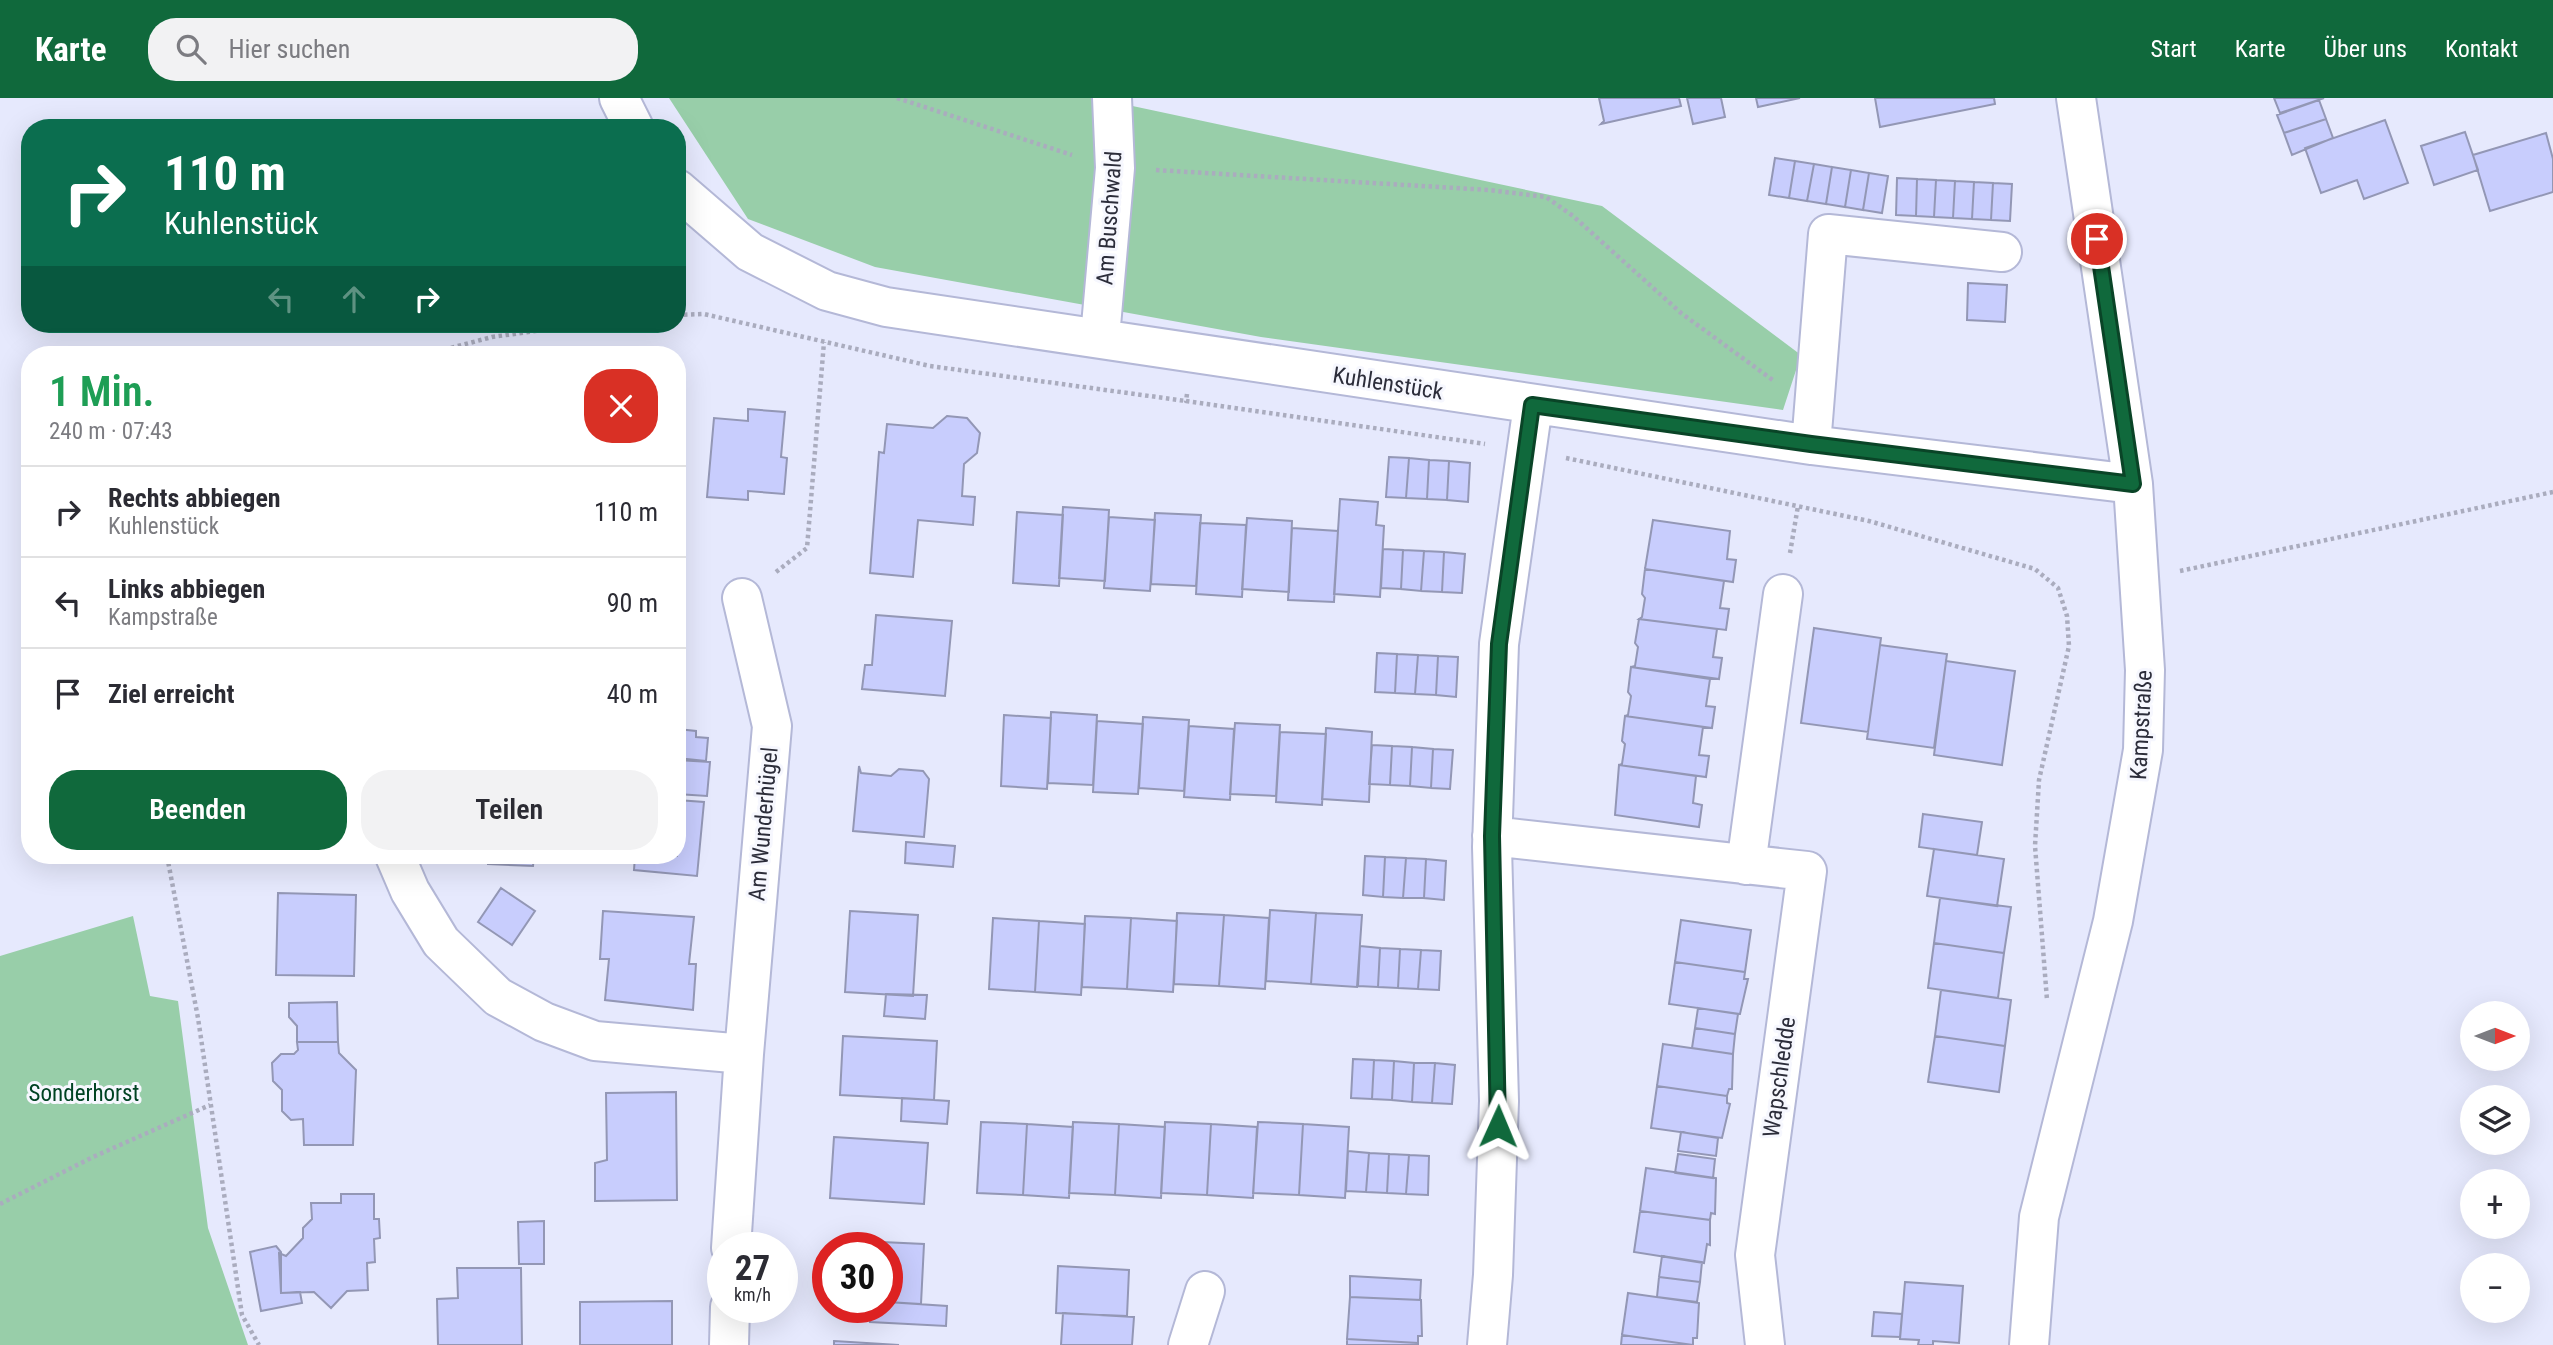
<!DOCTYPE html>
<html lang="de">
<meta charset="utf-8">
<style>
body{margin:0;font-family:"Roboto Condensed",sans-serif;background:#f2f2f3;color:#2b2b33;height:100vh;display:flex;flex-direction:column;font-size:26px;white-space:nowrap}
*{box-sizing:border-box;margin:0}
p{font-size:23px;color:#7c7c81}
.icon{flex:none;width:38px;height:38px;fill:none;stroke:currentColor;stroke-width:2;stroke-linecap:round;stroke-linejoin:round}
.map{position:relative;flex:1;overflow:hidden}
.panel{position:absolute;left:21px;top:248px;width:665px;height:518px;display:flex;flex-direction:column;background:#fff;border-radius:28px;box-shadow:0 7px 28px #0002}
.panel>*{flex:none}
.top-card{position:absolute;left:21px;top:21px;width:665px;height:214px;border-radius:28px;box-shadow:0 7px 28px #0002;background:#0b6e4f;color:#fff;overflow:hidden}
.needle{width:46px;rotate:90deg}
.buttons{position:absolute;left:2460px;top:903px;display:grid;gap:14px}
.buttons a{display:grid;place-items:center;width:70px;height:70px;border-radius:50%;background:#fff;box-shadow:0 7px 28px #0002;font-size:35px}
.speed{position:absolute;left:707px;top:1134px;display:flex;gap:14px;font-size:35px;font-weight:700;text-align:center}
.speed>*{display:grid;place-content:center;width:91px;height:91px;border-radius:50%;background:#fff;box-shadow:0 7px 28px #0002;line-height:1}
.speed small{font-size:18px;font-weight:400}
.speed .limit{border:10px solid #d22;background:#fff;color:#111}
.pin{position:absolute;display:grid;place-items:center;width:60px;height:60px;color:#fff;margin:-30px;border:4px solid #fff;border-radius:50%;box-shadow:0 2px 7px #0007}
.me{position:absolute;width:77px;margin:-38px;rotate:1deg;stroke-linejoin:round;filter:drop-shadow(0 0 5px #0008)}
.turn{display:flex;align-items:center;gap:24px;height:147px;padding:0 28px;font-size:32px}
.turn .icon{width:91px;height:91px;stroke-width:2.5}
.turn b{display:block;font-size:49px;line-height:60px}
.lanes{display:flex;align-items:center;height:66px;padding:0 28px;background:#0003;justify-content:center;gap:35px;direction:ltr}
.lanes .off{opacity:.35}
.round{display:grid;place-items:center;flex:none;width:74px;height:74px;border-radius:28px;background:#f2f2f3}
.summary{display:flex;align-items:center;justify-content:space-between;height:119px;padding:0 28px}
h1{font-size:42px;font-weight:600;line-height:52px;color:#1e9e55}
.action{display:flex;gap:14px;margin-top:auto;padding:14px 28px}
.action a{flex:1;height:80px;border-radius:28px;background:#10693c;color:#fff;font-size:28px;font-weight:600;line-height:80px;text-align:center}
.action a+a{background:#f2f2f3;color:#2b2b33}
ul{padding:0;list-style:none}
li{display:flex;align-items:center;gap:21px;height:91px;padding:0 28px;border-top:2px solid #e1e1e2}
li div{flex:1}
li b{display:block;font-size:26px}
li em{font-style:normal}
header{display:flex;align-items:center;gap:42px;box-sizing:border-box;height:98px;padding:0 35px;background:#10693c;color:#fff}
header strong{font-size:33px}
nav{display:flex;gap:38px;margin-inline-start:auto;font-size:24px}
.search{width:490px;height:63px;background:#f2f2f3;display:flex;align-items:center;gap:18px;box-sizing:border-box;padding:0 24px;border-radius:28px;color:#7c7c81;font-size:26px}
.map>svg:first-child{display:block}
</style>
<header>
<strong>Karte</strong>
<div class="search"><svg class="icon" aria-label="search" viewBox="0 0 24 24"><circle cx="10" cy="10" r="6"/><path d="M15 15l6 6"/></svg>Hier suchen</div>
<nav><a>Start</a><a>Karte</a><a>Über uns</a><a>Kontakt</a></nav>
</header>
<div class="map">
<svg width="2553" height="1247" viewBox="0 0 2553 1247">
<rect width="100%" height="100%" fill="#e6e9fd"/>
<!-- green -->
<path fill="#98cea9" d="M669,0H1095L1602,108L1801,257L1783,312L1261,239L875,169L748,121Z
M133,818L150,898L178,903L208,1130L248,1247H0V858Z"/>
<!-- building -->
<path fill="#c8cdfd" stroke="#9397b5" stroke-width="2" d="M1599,0H1679L1681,8L1601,26L1604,23Z
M1687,0H1721L1725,19L1693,26Z
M1756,0H1800L1758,9Z
M1875,0H1994L1995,6L1880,29Z
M2274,0H2324L2280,15Z
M2319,2L2326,21L2284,35L2277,17Z
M2326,21L2333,40L2292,57L2284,35Z
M2385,22L2408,85L2364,101L2357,82L2321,95L2305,50Z
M2465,34L2478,72L2434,87L2421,48Z
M2546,35L2553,61V94L2490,113L2473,57Z
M1775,60L1795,63L1789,100L1769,97Z
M1795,63L1814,66L1807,103L1789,100Z
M1814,66L1832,69L1826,106L1807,103Z
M1832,69L1851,72L1845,109L1826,106Z
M1851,72L1869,75L1863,112L1845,109Z
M1869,75L1888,78L1882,115L1863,112Z
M1897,80L1917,81L1916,118L1896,117Z
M1917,81L1936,82L1934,119L1916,118Z
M1936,82L1955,83L1953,120L1934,119Z
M1955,83L1974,84L1972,121L1953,120Z
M1974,84L1993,85L1991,122L1972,121Z
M1993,85L2012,86L2010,123L1991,122Z
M1968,185L2007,187L2005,224L1967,222Z
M748,311L785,314L781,359L787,360L784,396L748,393V402L707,399L714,320L748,323Z
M947,318L967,320L980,335L977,355L964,366L962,398L975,399L973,427L918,422L913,479L870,475L879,354L884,355L887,326L933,330Z
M1389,359L1409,360L1406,400L1386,399Z
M1409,360L1429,362L1427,401L1406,400Z
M1429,362L1449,363L1447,402L1427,401Z
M1449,363L1470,365L1468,404L1447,402Z
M1340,401L1378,404L1376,427L1384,428L1380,499L1334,496Z
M1063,409L1109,412L1105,483L1059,480Z
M1017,414L1063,417L1059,488L1013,485Z
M1155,415L1201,417L1196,488L1151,486Z
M1109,419L1155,422L1150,493L1104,490Z
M1247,420L1292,423L1289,494L1242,491Z
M1653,422L1730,433L1727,461L1736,462L1733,484L1645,471Z
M1200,425L1246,427L1242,499L1196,496Z
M1292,430L1338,433L1334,504L1288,502Z
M1383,451L1403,452L1401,491L1381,490Z
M1403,452L1424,453L1421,493L1401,491Z
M1424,453L1444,454L1442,494L1421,493Z
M1444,454L1465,456L1462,495L1442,494Z
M1645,471L1724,483L1720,510L1729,511L1726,532L1639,521L1642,519L1645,500L1642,496Z
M876,517L952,523L945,598L862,591L865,567H872Z
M1639,521L1717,531L1713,559L1722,560L1719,581L1631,569L1635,568L1638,549L1635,545Z
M1814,530L1881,540L1868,634L1801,625Z
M1880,547L1947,556L1934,650L1867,641Z
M1377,555L1397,556L1395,595L1375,594Z
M1397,556L1418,557L1415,596L1395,595Z
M1418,557L1438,558L1436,597L1415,596Z
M1438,558L1458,559L1456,599L1436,597Z
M1946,563L2015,573L2002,667L1934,657Z
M1631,569L1710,581L1706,608L1715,609L1712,630L1625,618L1628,617L1631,598L1628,594Z
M1051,614L1097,617L1093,687L1048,685Z
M1004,617L1051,620L1047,691L1001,688Z
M1625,618L1703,629L1699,657L1709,658L1706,679L1619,667L1622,666L1625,646L1622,643Z
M1143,619L1189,622L1184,693L1139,690Z
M1097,623L1143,626L1138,696L1093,694Z
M1235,625L1280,627L1276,698L1230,696Z
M1189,628L1234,631L1230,702L1184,699Z
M1326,630L1372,634L1369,704L1322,701Z
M677,631L696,633V639L708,640L706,663L677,660Z
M1280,634L1326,636L1322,707L1276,704Z
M1372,647L1392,648L1390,687L1369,686Z
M1392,648L1412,649L1410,688L1390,687Z
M1412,649L1433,651L1431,690L1410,688Z
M1433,651L1453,652L1450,691L1431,690Z
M677,662L710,664L707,698L677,696Z
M1619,667L1696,678L1693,705L1702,707L1699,729L1615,717Z
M859,668L861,675L891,678L899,671L923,673L929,681L924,739L853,733Z
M677,702L704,704L697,778L634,772L635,758H677Z
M1923,716L1982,724L1977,757L1919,749Z
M906,744L955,748L953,769L905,765Z
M1934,751L2004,761L1997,808L1927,798Z
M488,758H534L533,768L488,766Z
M1365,758L1385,759L1383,799L1363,797Z
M1385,759L1406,760L1403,800L1383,799Z
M1406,760L1426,761L1424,800H1403Z
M1426,761L1446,763L1444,802L1424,800Z
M501,790L535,813L512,847L478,824Z
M278,795L356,797L354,878L276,877Z
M1940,800L2011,809L2004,855L1934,845Z
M1270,812L1316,815L1311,886L1266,883Z
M603,813L694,819L689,866H696L693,912L605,902L609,861H600Z
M850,813L918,817L913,898L845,894Z
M1177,815L1224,817L1219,888L1174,886Z
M1316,815L1362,817L1357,889L1311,886Z
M1224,817L1269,820L1265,891L1219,888Z
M1085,818L1131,820L1127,891L1082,889Z
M993,820L1039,823L1035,894L989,891Z
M1131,820L1177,823L1173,894L1127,891Z
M1681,822L1751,832L1745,874L1675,864Z
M1039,823L1085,826L1081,897L1035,894Z
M1934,845L2004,855L1998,900L1928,890Z
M1360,848L1380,850L1378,889L1358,888Z
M1380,850L1400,851L1398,890L1378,889Z
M1400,851L1421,852L1418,891L1398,890Z
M1421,852L1441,853L1439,892L1418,891Z
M1675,864L1745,874L1744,881H1748L1740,916L1669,906Z
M1941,892L2011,902L2005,948L1935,938Z
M886,896L927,897L925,921L884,918Z
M337,904L338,944H297V928L289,919V905Z
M1698,910L1738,916L1735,936L1695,930Z
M1695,930L1735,936L1733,956L1692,950Z
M843,938L937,943L934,1002L840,997Z
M1935,938L2005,948L1999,994L1928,984Z
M297,944H338L339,955L356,972L353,1047H304L303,1021L291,1022L282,1013V992L273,983L272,965L281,956H294L298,952Z
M1663,946L1733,956L1732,991H1729L1727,998L1657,988Z
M1353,961L1374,962L1372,1001L1351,1000Z
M1374,962L1394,963L1392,1002L1372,1001Z
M1394,963L1414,965L1412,1004L1392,1002Z
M1414,965H1435L1432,1005L1412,1004Z
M1435,965L1455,967L1452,1006L1432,1005Z
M1657,988L1727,998V1005L1730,1006L1722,1040L1651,1030Z
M676,994L677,1102L595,1103V1065L607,1062L606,995Z
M902,1000L949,1003L947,1026L901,1023Z
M981,1024L1027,1026L1023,1097L977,1095Z
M1073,1024L1119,1026L1115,1097L1069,1095Z
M1165,1024L1211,1026L1207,1097L1161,1095Z
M1258,1024L1303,1026L1299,1097L1253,1095Z
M1027,1026L1073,1029L1069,1100L1023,1097Z
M1119,1026L1165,1029L1161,1100L1115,1097Z
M1211,1026L1257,1029L1253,1100L1207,1097Z
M1303,1026L1349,1029L1345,1100L1299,1097Z
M1681,1034L1718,1040L1716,1058L1678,1053Z
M834,1039L928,1045L924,1106L830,1100Z
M1348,1053L1369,1055L1366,1094L1346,1093Z
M1369,1055L1389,1056L1387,1095L1366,1094Z
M1389,1056L1409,1057L1406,1096L1387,1095Z
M1678,1056L1715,1061L1713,1080L1675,1075Z
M1409,1057L1429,1058L1428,1097L1406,1096Z
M1646,1070L1716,1080L1715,1116L1711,1115L1710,1122L1640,1113Z
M341,1096H374V1121H379L380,1140L374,1141L375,1164L367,1165L368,1192L347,1193L331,1210L314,1194L281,1195L279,1155L286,1158L303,1140V1130L312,1121L311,1105H341Z
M1640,1113L1710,1122V1147L1707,1146L1704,1165L1634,1154Z
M544,1123V1166H519L518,1124Z
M839,1142L924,1146L921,1206L887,1204V1150H839Z
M276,1148L281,1154V1195L300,1194L302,1205L261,1213L250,1154Z
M1662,1158L1702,1164L1700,1184L1659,1179Z
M1058,1168L1129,1172L1127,1218L1056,1215Z
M457,1170H521L522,1247H438L437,1201L458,1200Z
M1350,1178L1421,1182L1420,1202L1350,1199Z
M1659,1179L1700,1184L1697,1204L1657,1199Z
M1905,1184L1963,1188L1959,1245L1933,1243V1247H1918L1919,1242L1900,1241Z
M1628,1195L1699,1205L1697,1240H1693V1247L1622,1237Z
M1350,1199L1421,1202L1422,1238H1418V1245L1347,1241Z
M672,1203V1247H580V1204Z
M887,1204L947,1208L946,1228L870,1224L871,1209H887Z
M1874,1214L1902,1216L1900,1239L1872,1238Z
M1063,1215L1134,1219L1132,1247H1061Z
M1622,1237L1693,1247H1621Z
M1347,1241L1418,1245V1247H1347Z
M834,1243L899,1247H834Z"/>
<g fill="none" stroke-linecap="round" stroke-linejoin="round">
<!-- minor casing -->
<g stroke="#b4b8d7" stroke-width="42">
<path id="minor" d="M619,0L634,30
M677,91L750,154L827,193L886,209L1811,347L2133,386
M1100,239L1115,70L1112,0
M1811,347L1828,136L2002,154
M1492,738L1807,773L1755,1157L1765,1247
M395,758L410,793L441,844L498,899L544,924L595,943L744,956
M1746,767L1783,496
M731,1150L744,956L772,628L742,500
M729,1247L730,1209
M1188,1247L1205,1193
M1487,1247L1493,1177L1499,1003L1492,749L1499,546L1533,307
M2029,1247L2039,1119L2113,823L2143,652L2145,572L2133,386L2076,0"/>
</g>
<!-- path -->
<path stroke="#aaacbe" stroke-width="4.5" stroke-dasharray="3.5 3.5" stroke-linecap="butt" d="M897,0L1072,57
M1156,72L1489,92L1546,99L1573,118L1681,215L1774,283
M677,217L704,216L930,268L1186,303
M424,257L492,239L586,226
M1187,296L1186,303L1485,346
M1566,360L1869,423L2035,471L2058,490L2067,518L2069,548L2039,682L2035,748L2047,902
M1790,455L1798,408
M2180,473L2553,394
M776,474L807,450L824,244
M167,758L198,920L242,1217L259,1247
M0,1106L93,1059L210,1007"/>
<!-- minor -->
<use href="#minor" stroke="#fff" stroke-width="38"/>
</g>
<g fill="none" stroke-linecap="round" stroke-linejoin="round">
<!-- route casing -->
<g stroke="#0a4427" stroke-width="18">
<path id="route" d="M1498,1028L1492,738L1499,546L1532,307L1811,346L2133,386L2097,141"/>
</g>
<!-- route -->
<use href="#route" stroke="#10693c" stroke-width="12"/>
</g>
<g text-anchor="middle" stroke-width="6" stroke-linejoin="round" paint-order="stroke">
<!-- street labels -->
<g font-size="23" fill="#2c2d3a" stroke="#f6f7fe">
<text transform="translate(1109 120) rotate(-86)" y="8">Am Buschwald</text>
<text transform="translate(1388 285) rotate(9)" y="8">Kuhlenstück</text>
<text transform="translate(2141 627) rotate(-87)" y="8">Kampstraße</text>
<text transform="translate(763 726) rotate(-85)" y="8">Am Wunderhügel</text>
<text transform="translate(1779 979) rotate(-82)" y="8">Wapschledde</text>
</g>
<!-- park labels -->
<g font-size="23" fill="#004323" stroke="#f6f7fe">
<text x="84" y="1003">Sonderhorst</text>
</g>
</g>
</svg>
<div class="buttons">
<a><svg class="needle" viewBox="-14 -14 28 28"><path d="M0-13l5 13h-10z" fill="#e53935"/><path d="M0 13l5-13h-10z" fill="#7c7c81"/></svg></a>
<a><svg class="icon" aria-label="layers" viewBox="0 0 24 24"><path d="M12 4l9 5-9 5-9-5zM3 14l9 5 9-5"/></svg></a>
<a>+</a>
<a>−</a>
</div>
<div class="speed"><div>27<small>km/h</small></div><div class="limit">30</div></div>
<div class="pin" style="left:2097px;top:141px;background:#d93025"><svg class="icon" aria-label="arrive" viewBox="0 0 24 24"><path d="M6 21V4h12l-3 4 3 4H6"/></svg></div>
<svg class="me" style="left:1498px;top:1028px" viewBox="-20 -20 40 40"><path d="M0-17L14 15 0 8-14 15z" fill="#10693c" stroke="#fff" stroke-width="4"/></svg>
<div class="top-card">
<div class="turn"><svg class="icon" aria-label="right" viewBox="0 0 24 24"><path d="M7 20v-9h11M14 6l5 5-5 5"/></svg><div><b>110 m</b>Kuhlenstück</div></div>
<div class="lanes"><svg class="icon off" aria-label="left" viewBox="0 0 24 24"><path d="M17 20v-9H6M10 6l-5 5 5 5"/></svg><svg class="icon off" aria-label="ahead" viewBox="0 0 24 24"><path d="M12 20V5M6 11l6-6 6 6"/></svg><svg class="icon" aria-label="right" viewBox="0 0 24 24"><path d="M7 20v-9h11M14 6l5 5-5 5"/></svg></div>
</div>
<section class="panel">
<div class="summary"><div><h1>1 Min.</h1><p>240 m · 07:43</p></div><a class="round" style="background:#d93025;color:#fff"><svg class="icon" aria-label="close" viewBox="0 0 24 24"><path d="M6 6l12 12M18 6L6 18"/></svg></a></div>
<ul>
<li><svg class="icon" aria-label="right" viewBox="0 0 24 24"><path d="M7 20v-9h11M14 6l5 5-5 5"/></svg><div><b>Rechts abbiegen</b><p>Kuhlenstück</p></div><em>110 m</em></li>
<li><svg class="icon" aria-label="left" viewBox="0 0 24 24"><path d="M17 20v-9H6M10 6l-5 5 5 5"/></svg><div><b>Links abbiegen</b><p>Kampstraße</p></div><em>90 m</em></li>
<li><svg class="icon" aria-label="arrive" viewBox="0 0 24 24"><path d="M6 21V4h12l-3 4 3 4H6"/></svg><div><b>Ziel erreicht</b></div><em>40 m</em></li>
</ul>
<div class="action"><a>Beenden</a><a>Teilen</a></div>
</section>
</div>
